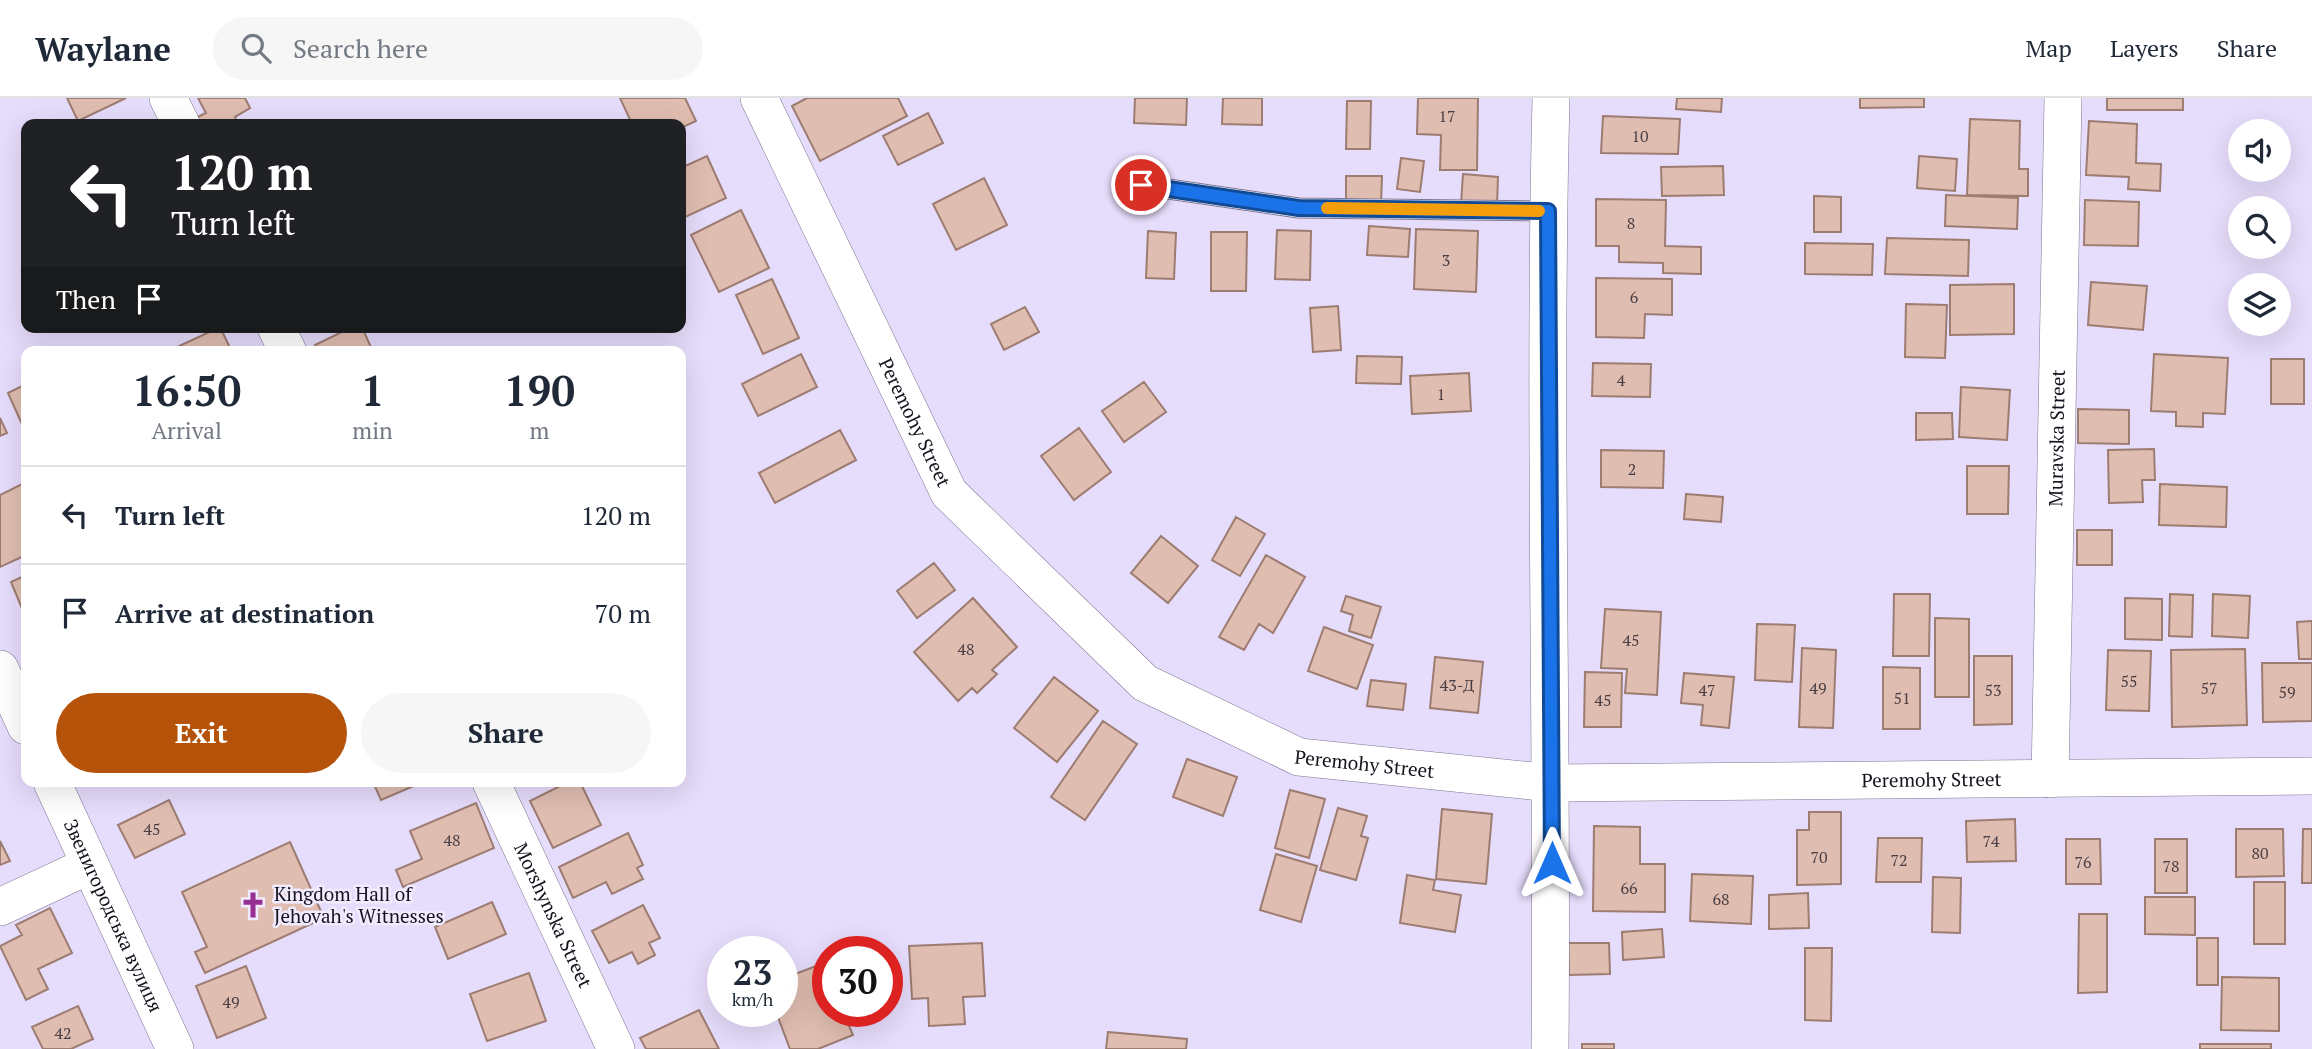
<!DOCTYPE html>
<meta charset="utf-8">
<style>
body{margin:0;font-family:"PT Serif",serif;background:#f6f6f7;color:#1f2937;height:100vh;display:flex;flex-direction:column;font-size:26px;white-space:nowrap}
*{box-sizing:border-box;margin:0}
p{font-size:23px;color:#747a83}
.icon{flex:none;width:38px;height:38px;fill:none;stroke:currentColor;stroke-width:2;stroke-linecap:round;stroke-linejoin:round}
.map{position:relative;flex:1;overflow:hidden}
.details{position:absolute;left:21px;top:248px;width:665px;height:441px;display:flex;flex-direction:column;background:#fff;border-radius:14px;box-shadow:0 7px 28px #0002}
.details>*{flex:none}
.banner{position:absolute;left:21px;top:21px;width:665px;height:214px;border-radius:14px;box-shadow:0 7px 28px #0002;background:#202124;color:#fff;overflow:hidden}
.buttons{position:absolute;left:2228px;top:21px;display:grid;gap:14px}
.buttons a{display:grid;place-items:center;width:63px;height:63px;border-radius:50%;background:#fff;box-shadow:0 7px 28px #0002;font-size:35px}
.speed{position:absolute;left:707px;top:838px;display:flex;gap:14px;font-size:35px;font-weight:700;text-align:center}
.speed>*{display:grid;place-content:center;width:91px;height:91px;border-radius:50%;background:#fff;box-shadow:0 7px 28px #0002;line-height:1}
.speed small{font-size:18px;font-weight:400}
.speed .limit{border:10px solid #d22;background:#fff;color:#111}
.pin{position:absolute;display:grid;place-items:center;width:60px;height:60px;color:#fff;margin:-30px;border:4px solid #fff;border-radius:50%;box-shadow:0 2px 7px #0007}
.me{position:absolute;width:77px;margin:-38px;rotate:0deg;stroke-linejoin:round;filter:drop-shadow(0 0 5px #0008)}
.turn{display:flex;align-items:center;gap:24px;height:147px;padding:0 35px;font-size:32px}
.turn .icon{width:91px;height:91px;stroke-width:2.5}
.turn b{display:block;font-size:49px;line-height:60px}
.then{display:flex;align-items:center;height:66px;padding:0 35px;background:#0003;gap:14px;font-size:26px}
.eta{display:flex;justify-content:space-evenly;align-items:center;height:119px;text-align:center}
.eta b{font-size:42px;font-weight:700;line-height:49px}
.cta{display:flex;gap:14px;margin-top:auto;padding:14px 35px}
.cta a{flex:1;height:80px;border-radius:42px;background:#b45309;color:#fff;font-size:28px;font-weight:700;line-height:80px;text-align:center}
.cta a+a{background:#f6f6f7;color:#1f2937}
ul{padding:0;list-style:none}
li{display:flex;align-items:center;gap:21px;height:98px;padding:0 35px;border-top:2px solid #e0e1e3}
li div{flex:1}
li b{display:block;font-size:26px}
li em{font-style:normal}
header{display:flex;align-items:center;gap:42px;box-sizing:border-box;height:98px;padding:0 35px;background:#fff;border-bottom:2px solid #e0e1e3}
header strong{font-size:33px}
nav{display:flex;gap:38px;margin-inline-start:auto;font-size:24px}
.search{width:490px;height:63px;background:#f6f6f7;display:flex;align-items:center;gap:18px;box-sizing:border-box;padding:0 24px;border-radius:38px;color:#747a83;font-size:26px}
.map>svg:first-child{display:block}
</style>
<header>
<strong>Waylane</strong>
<div class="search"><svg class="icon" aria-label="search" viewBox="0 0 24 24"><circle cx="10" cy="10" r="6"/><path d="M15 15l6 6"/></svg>Search here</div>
<nav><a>Map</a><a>Layers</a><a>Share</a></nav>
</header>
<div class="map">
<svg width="2312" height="951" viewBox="0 0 2312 951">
<rect width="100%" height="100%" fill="#e6dcfb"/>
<!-- building -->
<path fill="#e0bdb1" stroke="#9d7c71" stroke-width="2" d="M67,0H126L78,23Z
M198,0H245L250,10L235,19L238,26H196L193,21L206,15Z
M620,0H685L696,23L681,30V26H632Z
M807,0H898L907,18L820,63L792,8Z
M1135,0H1187L1186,27L1134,25Z
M1223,0H1262V27L1222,26Z
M1418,0H1478L1477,72H1440L1441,37L1417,36Z
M1677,0H1722L1721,14L1676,11Z
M1860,0H1924V9L1860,10Z
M2107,0H2183V12H2107Z
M1347,3H1371L1370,51H1346Z
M928,15L943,45L898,67L883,38Z
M1603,18L1680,21L1678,56L1601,55Z
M1970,21L2020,23L2019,71H2028V98L1967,97Z
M2089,23L2137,26L2136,65L2161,66L2160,93L2128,91L2129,79L2086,77Z
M707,58L726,100L681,121V70Z
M1919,58L1957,61L1955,93L1917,90Z
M1401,60L1424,63L1420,94L1397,91Z
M1723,68L1724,97L1662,98L1661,69Z
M1463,76L1498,79L1497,107L1461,106Z
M1346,78H1382L1381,105L1346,104Z
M984,80L1007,127L956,152L933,106Z
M1946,97L2018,100L2017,131L1945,128Z
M1814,98L1841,99V134H1814Z
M1596,101L1666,102L1665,148L1701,149V176L1663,175V165L1619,164V148H1596Z
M2085,102L2139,104L2138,148L2084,147Z
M741,112L769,170L719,194L691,137Z
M1369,128L1410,131L1408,159L1367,157Z
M1416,131L1478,133L1476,194L1414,191Z
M1277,132L1311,133L1310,182L1275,181Z
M1148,133L1176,135L1174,181L1146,180Z
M1211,134H1247L1246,193H1211Z
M1887,140L1969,142L1968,178L1885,176Z
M1805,145L1873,146L1872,177L1805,176Z
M1596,180L1672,181V217L1645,216L1644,240L1596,239Z
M772,181L799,240L763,256L736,197Z
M2091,184L2147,188L2143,232L2088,227Z
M2014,186V236L1950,237V187Z
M1906,206L1947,207L1945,260L1905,259Z
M1338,208L1341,252L1313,254L1310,210Z
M1025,209L1039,234L1004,252L991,226Z
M220,229L232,254H179L177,249Z
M352,229H362L373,254H318L315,247Z
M801,256L817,289L758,318L742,286Z
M2154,256L2228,260L2225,316L2203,315V329L2176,328V314L2151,313Z
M1357,258L1402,259L1401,286L1356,285Z
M2271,261H2304V306H2271Z
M1593,265L1651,266L1650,299L1592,298Z
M1469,275L1471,313L1412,316L1410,278Z
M1144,284L1166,314L1124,344L1102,313Z
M26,286V335L8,295Z
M1961,289L2010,292L2007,342L1959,339Z
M2078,311L2129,312V346L2078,345Z
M1916,315H1952L1953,341L1916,342Z
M0,320L7,335L0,338Z
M1079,330L1111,374L1074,402L1041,358Z
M840,332L856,362L775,405L759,375Z
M2154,351L2155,382H2142L2143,404L2109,405L2108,352Z
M1601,352L1664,353L1663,390L1601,389Z
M1967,368H2009L2008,416H1967Z
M24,385L26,457L0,469V397Z
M2160,386L2227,389L2226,429L2159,427Z
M1686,396L1723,399L1721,424L1684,421Z
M1236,419L1265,436L1240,478L1212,462Z
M2077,432H2112V467H2077Z
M1161,438L1198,468L1168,505L1131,475Z
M1266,457L1305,479L1273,535L1259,526L1244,552L1219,539Z
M934,465L955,492L917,520L897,493Z
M26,477V520L11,484Z
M1894,496H1930L1929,558H1893Z
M2170,496L2193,497L2192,539L2169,538Z
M2213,496L2250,498L2248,540L2212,538Z
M1346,498L1381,509L1371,540L1349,533L1353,517L1341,513Z
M973,500L1017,549L992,572L997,576L977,595L972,590L958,603L914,554Z
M2125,500L2162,501V542L2125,541Z
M1605,511L1661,514L1657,597L1625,595L1627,571L1601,570Z
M1935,520L1969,521V599H1935Z
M2312,523V561H2299L2297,524Z
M1757,526L1795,527L1792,584L1755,582Z
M1324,529L1373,547L1357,591L1308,573Z
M1802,550L1836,552L1833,630L1799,629Z
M2245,551L2247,627L2172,629L2171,552Z
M2108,552L2151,553L2149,613L2106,612Z
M1974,558H2012V626L1974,627Z
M1435,559L1483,564L1478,615L1430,610Z
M2262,565H2312V623L2263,624Z
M1883,569L1920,570V631H1883Z
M1585,574L1622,575L1621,629H1584Z
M1684,575L1734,579L1729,630L1701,627L1703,607L1681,605Z
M1054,579L1098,613L1057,664L1014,630Z
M1371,582L1406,586L1403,612L1367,608Z
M1103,623L1137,646L1085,722L1051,699Z
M1187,661L1237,679L1223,718L1173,699Z
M373,684H423L381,702Z
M568,684H580L601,727L553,750L530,703Z
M1290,692L1325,701L1309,760L1275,750Z
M169,702L185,736L135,760L118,727Z
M476,705L494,750L403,789L396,772L422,761L410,733Z
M1338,710L1367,718L1361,738L1368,740L1356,782L1320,772Z
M1442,711L1492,716L1486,786L1436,781Z
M1809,714H1841V786L1797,787V732H1809Z
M2015,721L2016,763L1967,764L1966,723Z
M1594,728L1640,729V766H1665V814L1593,813Z
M2236,731H2283L2284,778L2236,779Z
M2303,731H2312V785H2302Z
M628,735L643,767L637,770L643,781L612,796L606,784L573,800L559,769Z
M1878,740H1922L1921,784H1876Z
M2066,741H2100L2101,786H2066Z
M2155,741H2187V795H2155Z
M0,743L10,763L0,767Z
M290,744L324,820L205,875L195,854L207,849L182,794Z
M1276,756L1317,768L1301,824L1260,812Z
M1692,776L1753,778L1751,826L1690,823Z
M1407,777L1435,782L1433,792L1461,797L1455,834L1400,825Z
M1933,779L1961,780L1960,835L1932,834Z
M2254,784H2285V846H2254Z
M1808,795L1809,830L1769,831V797Z
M2145,799H2195V837L2145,836Z
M492,804L506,836L448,861L435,829Z
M643,807L660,840L649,845L655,857L638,866L632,854L609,865L592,833Z
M50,810L72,855L38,871L48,891L26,902L0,848L22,837L16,827Z
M2079,816H2107V894L2078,895Z
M1662,831L1664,859L1623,862L1622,834Z
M2197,840H2218V887H2197Z
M982,845L985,898L963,899L965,926L929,928L928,900L912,901L909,848Z
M1568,845H1609L1610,876L1569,877Z
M1805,850H1832L1831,923L1805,922Z
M824,865L828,875V914H843L853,937L818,951H790L776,914H782V881Z
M246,868L266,920L217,940L196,888Z
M529,875L546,923L487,943L470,896Z
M2222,879L2279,880V933L2221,932Z
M78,908L93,941L71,951H43L32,929Z
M699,912L719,951H646L640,940Z
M1108,934L1187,941L1186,951H1106Z
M1582,946H1614V951H1582Z
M2200,946H2271V951H2200Z"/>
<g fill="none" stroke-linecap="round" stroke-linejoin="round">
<!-- service casing -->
<g stroke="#7f7692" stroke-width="21">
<path id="service" d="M1141,87L1299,110L1548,113"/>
</g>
<!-- minor casing -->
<g stroke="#7f7692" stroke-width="38">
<g id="minor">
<path d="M168,0L181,26"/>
<path id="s1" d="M759,0L949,395L1145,585L1299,659L1552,685L2312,678"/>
<path d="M276,229L288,254"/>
<path d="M0,571L26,628"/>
<path id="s2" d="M2050,681L2063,0"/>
<path id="s3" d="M52,684L175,951"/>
<path id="s4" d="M491,684L616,951"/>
<path d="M0,809L90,767"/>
<path d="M1550,951C1553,634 1543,317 1551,0"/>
</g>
</g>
<!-- service -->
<use href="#service" stroke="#fff" stroke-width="19"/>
<!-- minor -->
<use href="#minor" stroke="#fff" stroke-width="37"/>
</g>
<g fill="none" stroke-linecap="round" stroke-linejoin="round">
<!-- route casing -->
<g stroke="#114b97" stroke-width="18">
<path id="route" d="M1141,87L1299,110L1548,113L1552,765"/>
</g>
<!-- route -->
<use href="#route" stroke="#1a73e8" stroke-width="12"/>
<!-- slow -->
<path stroke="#f59e0b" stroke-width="12" d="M1327,110L1539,113"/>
</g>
<!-- icons -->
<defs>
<g id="church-bare" transform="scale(2.1)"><path d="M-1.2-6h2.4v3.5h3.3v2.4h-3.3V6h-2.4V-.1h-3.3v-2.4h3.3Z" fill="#962f93" stroke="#f1ebff" stroke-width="2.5" paint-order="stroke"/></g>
</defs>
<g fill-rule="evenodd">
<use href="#church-bare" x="253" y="807"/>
</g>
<g text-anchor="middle" stroke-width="5" stroke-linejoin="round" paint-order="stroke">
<!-- number labels -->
<g font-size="16" fill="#493e43">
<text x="1447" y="24">17</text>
<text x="1640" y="44">10</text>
<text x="1631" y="131">8</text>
<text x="1446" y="168">3</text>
<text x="1634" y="205">6</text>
<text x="1621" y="288">4</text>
<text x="1441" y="302">1</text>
<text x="1632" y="377">2</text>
<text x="1631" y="548">45</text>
<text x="966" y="557">48</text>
<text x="2129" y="589">55</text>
<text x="1457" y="593">43-Д</text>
<text x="1818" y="596">49</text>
<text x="2209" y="596">57</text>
<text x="1707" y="598">47</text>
<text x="1993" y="598">53</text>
<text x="2287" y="600">59</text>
<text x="1902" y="606">51</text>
<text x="1603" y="608">45</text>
<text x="152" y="737">45</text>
<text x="452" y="748">48</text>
<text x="1991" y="749">74</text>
<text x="2260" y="761">80</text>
<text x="1819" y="765">70</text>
<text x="1899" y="768">72</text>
<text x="2083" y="770">76</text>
<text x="2171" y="774">78</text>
<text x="1629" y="796">66</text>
<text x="1721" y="807">68</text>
<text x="231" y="910">49</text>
<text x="63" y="941">42</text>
</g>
<!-- street labels -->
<g font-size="19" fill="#17131e" stroke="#f1ebff">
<text dy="7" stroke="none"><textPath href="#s1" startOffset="360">Peremohy Street</textPath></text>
<text dy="7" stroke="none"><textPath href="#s2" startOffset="341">Muravska Street</textPath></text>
<text dy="7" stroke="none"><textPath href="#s1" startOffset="948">Peremohy Street</textPath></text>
<text dy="7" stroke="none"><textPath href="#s1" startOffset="1516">Peremohy Street</textPath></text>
<text dy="7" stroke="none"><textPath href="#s3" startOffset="147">Звенигородська вулиця</textPath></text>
<text dy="7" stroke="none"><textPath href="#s4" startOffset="147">Morshynska Street</textPath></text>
</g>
<!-- poi labels -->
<g font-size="19" fill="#17131e" stroke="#f1ebff" text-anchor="start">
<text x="274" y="803">Kingdom Hall of<tspan x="274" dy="22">Jehovah's Witnesses</tspan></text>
</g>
</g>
</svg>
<div class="buttons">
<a><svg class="icon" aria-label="sound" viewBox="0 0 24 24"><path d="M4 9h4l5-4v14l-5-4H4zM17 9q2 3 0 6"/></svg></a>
<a><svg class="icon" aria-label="search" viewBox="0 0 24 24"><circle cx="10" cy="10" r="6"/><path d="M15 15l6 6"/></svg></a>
<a><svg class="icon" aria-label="layers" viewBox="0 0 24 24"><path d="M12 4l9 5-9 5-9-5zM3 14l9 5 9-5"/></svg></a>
</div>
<div class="speed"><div>23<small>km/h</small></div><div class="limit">30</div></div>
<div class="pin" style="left:1141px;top:87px;background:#d93025"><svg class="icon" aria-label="arrive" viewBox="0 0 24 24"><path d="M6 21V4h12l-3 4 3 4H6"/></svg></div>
<svg class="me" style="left:1552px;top:765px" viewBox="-20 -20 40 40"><path d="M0-17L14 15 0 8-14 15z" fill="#1a73e8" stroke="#fff" stroke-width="4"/></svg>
<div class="banner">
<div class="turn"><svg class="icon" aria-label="left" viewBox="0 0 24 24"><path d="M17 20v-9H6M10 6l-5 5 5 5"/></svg><div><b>120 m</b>Turn left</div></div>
<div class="then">Then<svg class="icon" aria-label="arrive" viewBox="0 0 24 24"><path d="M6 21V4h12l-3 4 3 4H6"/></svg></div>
</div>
<section class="details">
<div class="eta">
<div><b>16:50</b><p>Arrival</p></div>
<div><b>1</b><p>min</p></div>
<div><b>190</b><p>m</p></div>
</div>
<ul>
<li><svg class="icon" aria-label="left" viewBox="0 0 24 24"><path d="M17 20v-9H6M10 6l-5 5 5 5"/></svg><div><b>Turn left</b></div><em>120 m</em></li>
<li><svg class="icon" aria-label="arrive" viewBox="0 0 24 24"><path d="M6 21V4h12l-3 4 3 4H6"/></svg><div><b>Arrive at destination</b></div><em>70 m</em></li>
</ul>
<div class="cta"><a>Exit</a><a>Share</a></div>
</section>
</div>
